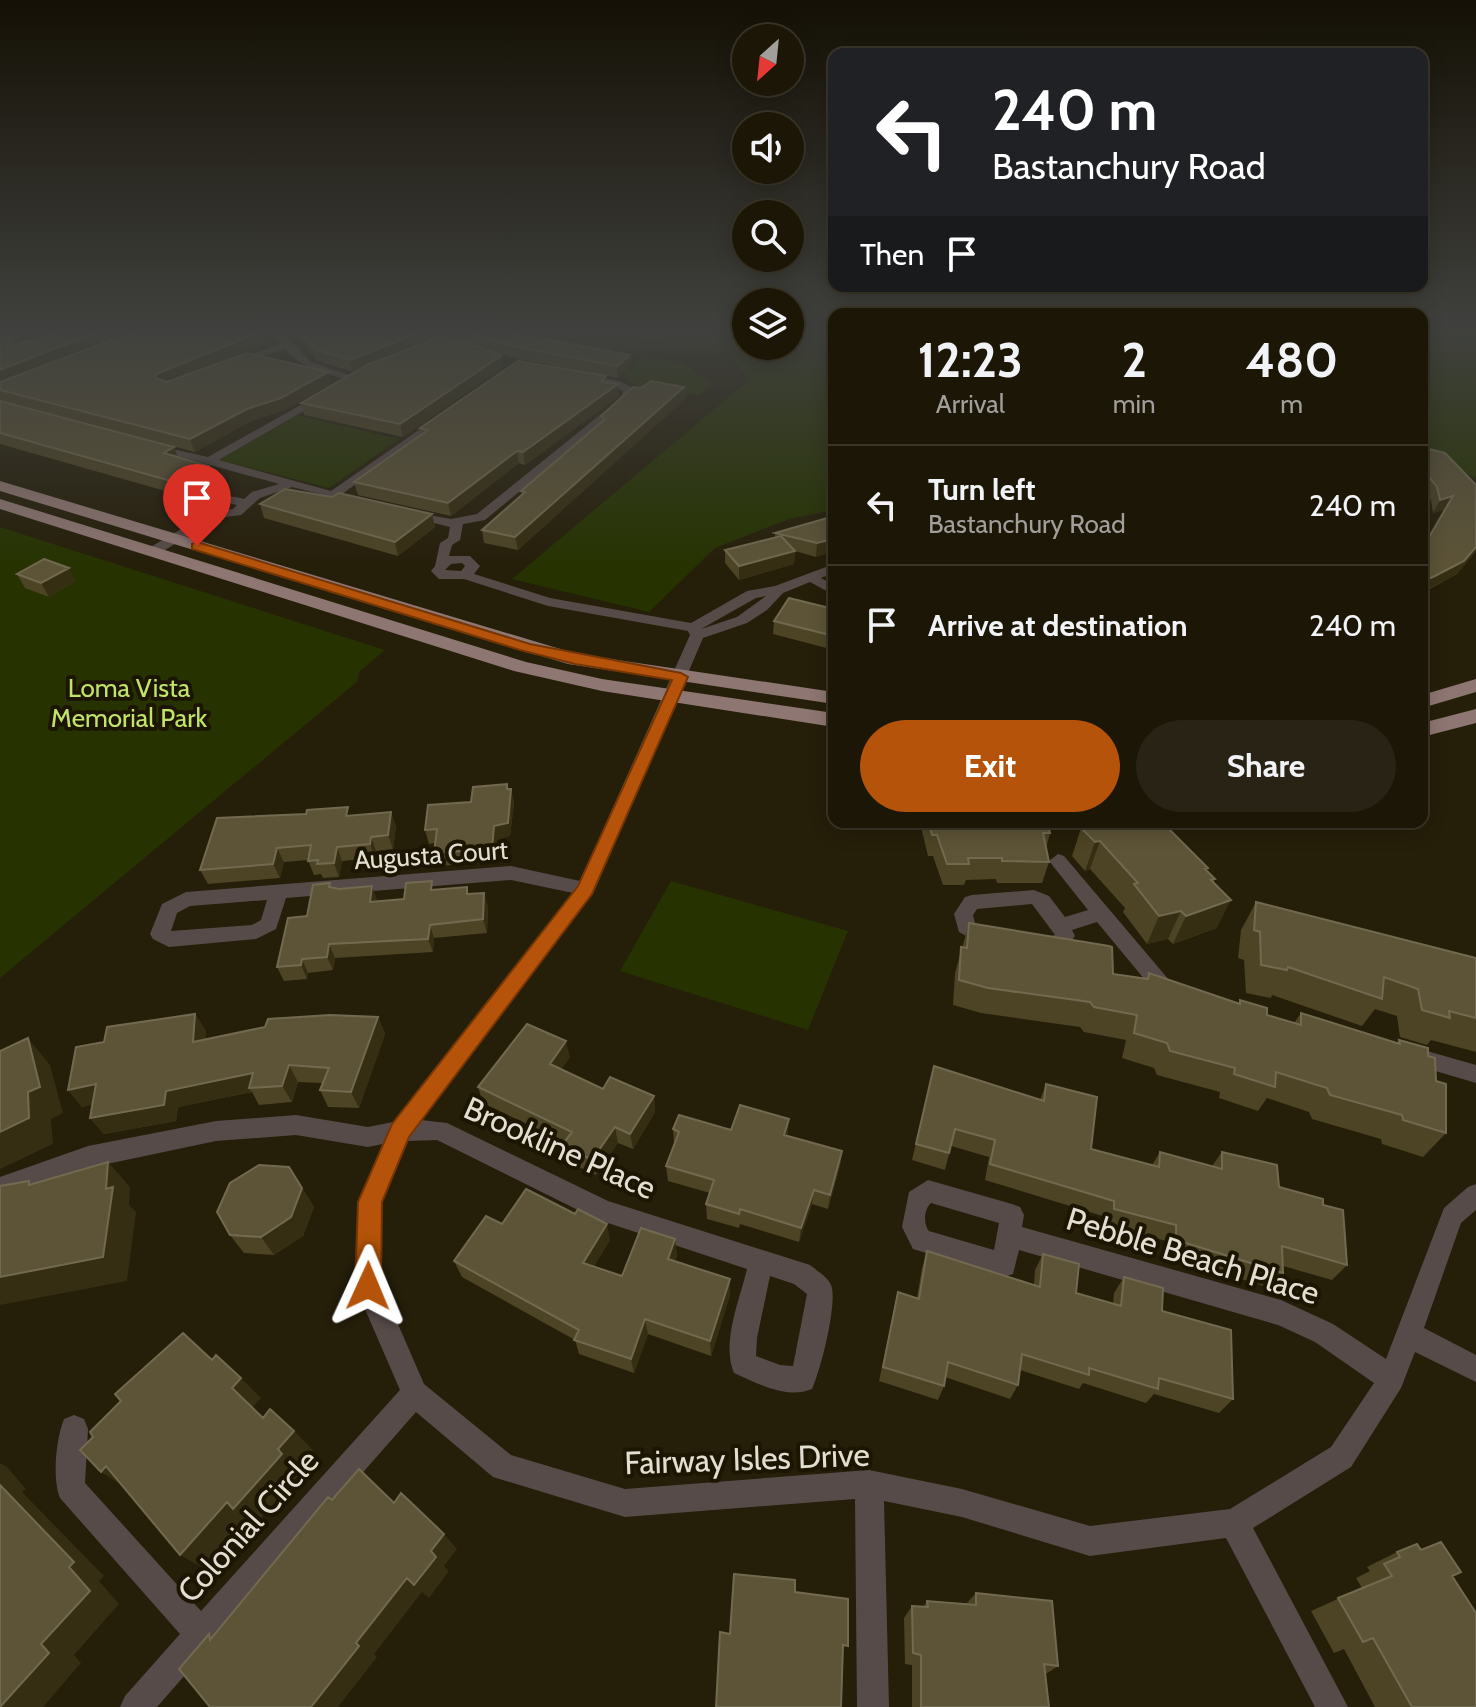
<!DOCTYPE html>
<style>
body{margin:0;font-family:Cabin,sans-serif;background:#292315;color:#f1f3f6;height:100vh;display:flex;flex-direction:column;font-size:30px;white-space:nowrap}
*{box-sizing:border-box;margin:0}
p{font-size:26px;color:#a09f9b}
.icon{flex:none;width:44px;height:44px;fill:none;stroke:currentColor;stroke-width:2;stroke-linecap:round;stroke-linejoin:round}
.map{position:relative;flex:1;overflow:hidden}
.drawer{position:absolute;left:828px;top:308px;width:600px;height:520px;display:flex;flex-direction:column;background:#1c1607;border-radius:16px;box-shadow:0 4px 20px #0003,0 0 0 2px #3a3528}
.drawer>*{flex:none}
.guide{position:absolute;left:828px;top:48px;width:600px;height:244px;border-radius:16px;box-shadow:0 4px 20px #0003,0 0 0 2px #3a3528;background:#202124;color:#fff;overflow:hidden}
.needle{width:52px;rotate:207deg}
.tools{position:absolute;left:732px;top:24px;display:grid;gap:16px}
.tools a{display:grid;place-items:center;width:72px;height:72px;border-radius:50%;background:#1c1607;box-shadow:0 4px 20px #0003,0 0 0 2px #3a3528;font-size:40px}
.pin{position:absolute;display:grid;place-items:center;width:68px;height:68px;color:#fff;margin:-82px -34px;border-radius:50% 50% 50% 0;rotate:-45deg;box-shadow:0 0 8px #0007}
.pin .icon{rotate:45deg}
.me{position:absolute;width:88px;margin:-44px;rotate:1deg;stroke-linejoin:round;filter:drop-shadow(0 0 6px #0008)}
.turn{display:flex;align-items:center;gap:28px;height:168px;padding:0 32px;font-size:36px}
.turn .icon{width:104px;height:104px;stroke-width:2.5}
.turn b{display:block;font-size:56px;line-height:68px}
.then{display:flex;align-items:center;height:76px;padding:0 32px;background:#0003;gap:16px;font-size:30px}
.eta{display:flex;justify-content:space-evenly;align-items:center;height:136px;text-align:center}
.eta b{font-size:48px;font-weight:700;line-height:56px}
.action{display:flex;gap:16px;margin-top:auto;padding:16px 32px}
.action a{flex:1;height:92px;border-radius:48px;background:#b45309;color:#fff;font-size:32px;font-weight:700;line-height:92px;text-align:center}
.action a+a{background:#292315;color:#f1f3f6}
ul{padding:0;list-style:none}
li{display:flex;align-items:center;gap:24px;height:120px;padding:0 32px;border-top:2px solid #3a3528}
li div{flex:1}
li b{display:block;font-size:30px}
li em{font-style:normal}
.map>svg:first-child{display:block}
</style>
<div class="map">
<svg width="1476" height="1707" viewBox="0 0 1476 1707">
<rect width="100%" height="100%" fill="#251e09"/>
<!-- green -->
<path fill="#263300" d="M586,329H746V346H790V329H834V510L789,519L715,548L649,612L512,579L749,380L728,353Z
M1422,329H1476V478L1422,452Z
M642,357L682,363L712,383L700,395L643,391L624,377Z
M297,415L399,439L329,488L220,460Z
M0,527L385,650L359,672L358,681L0,978Z
M671,881L848,931L808,1030L620,971Z"/>
<g fill="none" stroke-linecap="round" stroke-linejoin="round">
<!-- street -->
<path fill="#574b49" fill-rule="evenodd" d="M270,329H279L311,362L358,378L353,381C327,374 304,370 285,349L230,366V362L281,344Z
M418,329H430L463,347L455,349Z
M583,375L619,381L633,388L631,399L485,520L463,524L460,540L452,545L449,556H470L480,566L474,574L550,598L691,623L747,591L775,586L834,564V573L821,578L834,585V595L810,582L783,593L767,610L747,623L703,638L593,894L421,1120L447,1123L608,1201L810,1265C817,1271 830,1278 832,1288C836,1309 821,1369 812,1389C787,1400 757,1383 734,1373C721,1343 740,1299 747,1269L596,1219L437,1140L407,1141L382,1202L381,1285L424,1384L511,1455L625,1489L869,1470L962,1489L1090,1526L1230,1509L1331,1447L1374,1383L1315,1342L1278,1325L1019,1250L1013,1274L1004,1277L913,1249L902,1227L909,1192L928,1180L1012,1204L1020,1207L1024,1215L1022,1227L1281,1300L1333,1324L1386,1359L1444,1208L1468,1187L1476,1184V1210L1461,1223L1424,1328L1476,1355V1382L1415,1352L1401,1388L1351,1467L1253,1528L1348,1707H1315L1226,1538L1090,1556L962,1517L884,1501L889,1707H857L855,1499L625,1517L493,1477L416,1412L157,1707H120L125,1696L180,1634L60,1498C52,1478 56,1439 64,1419L74,1415L84,1419L88,1429L85,1483L201,1611L400,1390L355,1286L358,1202L383,1144L368,1147L296,1135L216,1141L88,1168L0,1199V1177L88,1146L216,1121L296,1115L368,1127L393,1122L573,893L511,880L286,898L276,929L256,939L169,947L153,939L150,934L162,904L186,892L511,866L580,881L690,635L688,631L548,606L464,579H439L431,571L435,566L440,543L448,538L450,527L406,516L412,512L451,519L477,514L621,398L623,391L612,386L579,380V376ZM462,563L465,566L461,571L445,570L451,564ZM766,596L737,617L701,629L756,598ZM267,900L261,920L252,925L171,931L177,913L190,906ZM931,1203L999,1223L994,1250L929,1231C923,1224 924,1209 931,1203ZM770,1276L794,1284L807,1294L793,1366L780,1365L756,1356L757,1338Z
M322,393L327,396L326,398L219,460L331,491L436,418L445,420L342,494L360,498V504L292,487L260,498L241,515L217,518L157,555H147V549L207,514L204,508C215,496 229,494 244,499L252,492L279,484L149,448V444L208,457ZM228,503L237,505L233,509L218,511V508Z
M1058,854L1064,856L1169,980L1176,982L1179,988L1176,994L1169,996L1155,992L1097,922L1072,930L1075,936L1065,949L1041,954L1034,951L1031,946L1034,941L1055,935L1032,904L977,909L973,915L975,923L995,934L998,939L995,944H981L959,932L954,914L965,897L972,895L1034,890L1049,896L1065,917L1088,910L1049,861Z
M1413,1047L1476,1065V1083L1405,1062L1402,1056L1405,1050Z"/>
<!-- primary -->
<path fill="#8e7672" fill-rule="evenodd" d="M0,481L577,654L834,692V704L568,664L0,491Z
M0,499L526,662L602,679L834,713V727L602,691L514,671L0,509Z
M1476,679V692L1422,708V695Z
M1476,709V723L1422,737V723Z"/>
</g>
<!-- wall -->
<path fill="#4d4425" d="M0,329L20,336L18,344L64,329H271L274,340L204,369L328,372L331,384L284,410L251,421L195,452L0,400Z
M284,329H429L431,340L503,367L403,437L304,415L301,403L362,368L353,372L318,361L295,333L289,335Z
M438,329H499V331L630,355L631,366L618,378L519,359L473,345Z
M606,376L607,382L619,396L525,465L519,463L451,516L358,495L354,482L421,435L420,428Z
M684,387L685,399L518,550L484,543L482,530L522,495L521,491L601,423V416L641,388Z
M0,401L174,447L178,457L208,466L212,478L208,481L210,487L190,498L0,444Z
M1422,446L1476,485V551L1457,574L1426,591L1446,509L1433,513L1431,500L1422,490Z
M260,504L432,514L435,527L398,556L264,518Z
M834,516L816,557L795,551L794,564L739,580L725,563V550L775,538V533Z
M17,574L76,581L49,597L25,588Z
M834,609V650L773,634L774,621Z
M508,789H511L514,803L510,836L497,840L495,862L438,866L434,853L435,843L429,844L425,830L471,802Z
M351,816L396,826L393,849L376,851L375,858L342,861L339,877L323,878L321,874L314,875L308,860L284,862L280,878L208,884L200,870Z
M924,822H1047L1050,833L1046,848L1049,862L1042,883H997L996,879L966,880L964,885H943L933,856H928L922,831Z
M1081,828L1207,871L1215,879L1213,882L1217,928L1173,944L1168,939L1147,944L1123,912L1125,908L1090,869L1085,871L1072,856Z
M372,886L377,901L404,899L435,890L469,894L488,906L487,933L434,938L433,952L335,958L333,970L308,973L307,979L284,981L277,967L307,916L331,888L339,889Z
M1256,902L1476,958V1052L1431,1040L1427,1045L1400,1037L1397,1016L1375,1009L1362,1026L1272,995L1271,998L1246,993L1244,960L1238,958L1241,930Z
M969,923L1113,974L1147,979L1149,973L1239,1003L1240,1000L1267,1015L1294,1023L1301,1013L1397,1043L1399,1040L1428,1056L1436,1081L1446,1133L1423,1157L1382,1144L1381,1139L1312,1119L1309,1112L1267,1098L1258,1111L1219,1098L1220,1092L1157,1075L1154,1068L1122,1058L1126,1040L1084,1032L1080,1027L981,1013L953,1005L955,973Z
M195,1014L206,1031L205,1039L378,1017L385,1034L359,1108L328,1107L320,1090L322,1083L298,1082L292,1102L259,1105L252,1092L178,1107L176,1121L104,1134L90,1118L92,1104L82,1107L68,1090L104,1042Z
M570,1057L561,1069L603,1089L654,1096L655,1112L633,1149L618,1143L596,1175L566,1161L562,1145L564,1142L483,1103L478,1087Z
M934,1066L1040,1100L1046,1084L1091,1149L1152,1165L1160,1152L1212,1166L1222,1152L1279,1187L1323,1205L1347,1265L1332,1280L1283,1266V1273L1270,1288L1165,1255L1166,1241L1105,1224L1106,1217L985,1180L989,1157L951,1146L945,1170L912,1160Z
M673,1129L731,1130L787,1136L842,1151L840,1166L828,1209L812,1204L799,1242L740,1224L739,1228L707,1219L706,1204L710,1193L668,1181L666,1166L674,1144Z
M289,1167L314,1207L303,1236L274,1255L244,1253L230,1235Z
M502,1224L610,1240L594,1266L622,1276L675,1239L677,1256L675,1261L730,1279V1295L711,1356L648,1334L634,1373L579,1354L575,1340L462,1277L454,1261Z
M927,1251L1034,1285L1035,1270L1043,1254L1076,1293L1113,1304L1114,1293L1124,1277L1162,1311L1233,1399L1219,1413L1154,1394L1146,1403L1083,1383L1079,1389L1020,1370L1018,1385L1010,1399L945,1377L944,1386L938,1400L879,1381L898,1292L917,1298L922,1268Z
M1421,1550L1452,1576L1476,1707H1375L1344,1649L1334,1653L1311,1611L1362,1588L1356,1578L1370,1571L1367,1567L1397,1552Z
M976,1593L1058,1666L1046,1674L1049,1707H912V1665L905,1664L904,1618L912,1606L923,1607L927,1601L966,1604Z"/>
<!-- shaded-wall -->
<path fill="#362e12" d="M13,329H17L20,336L15,358L9,347Z
M110,329H149L0,385V370L64,345Z
M267,329H271L274,340L161,386L155,378L156,374Z
M287,329H294L295,333L289,335Z
M429,329L431,340L353,372L350,360Z
M502,355L503,367L403,437L400,424Z
M630,355L631,366L618,378L617,366Z
M328,372L331,384L284,410L251,421L195,452L190,439L247,409Z
M618,384L619,396L525,465L523,452Z
M684,387L685,399L518,550L515,537Z
M174,447L179,460L164,453Z
M517,451L519,463L451,516L448,503Z
M208,466L212,478L208,481L210,487L190,498L185,485L197,471Z
M1453,496L1447,509L1433,513L1440,500Z
M432,514L435,527L398,556L395,542Z
M834,539V552L816,557L817,543Z
M1476,547V551L1457,574L1422,592V581Z
M795,551L794,564L739,580V566Z
M69,568L76,581L49,597L41,583Z
M507,784L510,798L511,789L514,803L510,836L497,840L495,862L492,849L494,826L507,789Z
M391,812L396,826L393,849L388,835Z
M371,837L376,851L375,858L370,844Z
M1100,841L1090,869L1085,871L1095,842Z
M337,847L342,861L339,877L334,863Z
M277,848L284,862L280,878L273,864Z
M372,886L377,900L375,915L370,902Z
M484,893L488,906L487,933L483,919Z
M1231,900L1217,928L1173,944L1186,916Z
M1181,911L1168,939L1147,944L1159,916Z
M430,925L434,938L433,952L428,939Z
M329,944L335,958L333,970L327,957Z
M302,959L308,973L307,979L301,965Z
M195,1014L206,1031L204,1059L193,1042Z
M378,1017L385,1034L359,1108L351,1092Z
M28,1038L50,1065L63,1113L51,1119L53,1144L0,1169V1132L28,1092Z
M566,1041L570,1057L554,1080L550,1064Z
M289,1065L298,1082L292,1102L282,1086Z
M253,1073L249,1088L251,1092L178,1107L176,1121L104,1134L90,1118L166,1091Z
M96,1084L109,1101L82,1107L68,1090Z
M654,1096L655,1112L633,1149L630,1134Z
M789,1119L788,1134L783,1150L784,1135Z
M615,1127L618,1143L596,1175L592,1160Z
M842,1151L840,1166L828,1209L830,1195Z
M108,1162L130,1187L129,1205L136,1212L127,1281L0,1305V1277L106,1189Z
M302,1188L314,1207L303,1236L274,1255L261,1237Z
M814,1190L812,1204L799,1242L801,1228Z
M607,1224L610,1240L587,1278L583,1263Z
M675,1239L677,1256L670,1275L668,1259Z
M730,1279V1295L711,1356L710,1341Z
M645,1319L648,1334L634,1373L631,1359Z
M241,1378L261,1398L252,1408L232,1388Z
M294,1431L313,1450L297,1467L301,1472L255,1525L248,1520L205,1569L180,1555L227,1502Z
M0,1463L7,1467L26,1489L22,1492L104,1576L99,1581L119,1604L74,1655L81,1663L43,1707H0L41,1644L69,1567L0,1485Z
M106,1466L128,1489L101,1472Z
M444,1534L457,1549L444,1566L449,1571L429,1598L422,1592L374,1654L377,1657L338,1707H311L356,1643L407,1578Z"/>
<!-- building -->
<path fill="#5d5437" stroke="#726a50" stroke-width="2" d="M0,329H13L9,347L64,329H110L64,345L0,370Z
M141,329H268L156,374L155,378L167,382L247,353L328,372L281,398L247,409L190,439L0,390V382Z
M299,329H428L350,360L315,349Z
M462,329H492L630,355L617,366L517,347L471,334Z
M444,336L502,355L400,424L301,403L369,364Z
M518,361L606,376L601,381L618,384L523,452L517,451L448,503L354,482L428,430L420,428Z
M651,381L684,387L515,537L482,530L525,492L521,491L604,420L601,416L633,387L641,388Z
M0,401L174,447L164,453L208,466L197,471L206,474L185,485L0,433Z
M1422,446L1429,449L1445,453L1476,485V547L1464,561L1433,577L1422,581V549L1453,496L1440,500L1437,487L1429,477L1422,476Z
M285,489L332,497L339,493L432,514L395,542L260,504Z
M834,516V539L817,543L775,533Z
M781,536L795,551L739,566L725,550Z
M44,559L69,568L41,583L17,574Z
M789,598L834,609V636L774,621Z
M507,784V789H511L508,823L494,826L492,849L434,853L437,829L425,830L428,805L471,802L473,787Z
M348,807L346,816L391,812L388,835L371,837L370,844L337,847L334,863L317,864L318,860L308,861L311,845L277,848L273,864L200,870L217,818L306,814L307,810Z
M929,822H1047L1050,833H1043L1049,862L1002,861V858H968L969,864H947L937,835H932Z
M1097,822H1162L1208,868L1205,869L1215,879L1211,880L1231,900L1186,916L1181,911L1159,916L1134,884L1138,883L1100,841L1095,842L1081,828Z
M432,881L431,890L467,887V894L484,893L483,919L430,925L428,939L329,944L327,957L302,959L301,965L277,967L288,918L307,916L313,885L330,883L329,887L339,889L372,886L370,902L404,899L406,883Z
M1256,902L1476,958V1018L1449,1011L1450,1018L1422,1010L1418,989L1384,977L1382,999L1288,967L1287,970L1261,965L1260,932L1254,930Z
M969,923L1109,946L1112,947L1113,974L1148,979L1149,973L1240,1004V1000L1267,1008V1015L1301,1025V1013L1400,1044L1399,1040L1428,1048V1056L1435,1058L1436,1081L1446,1084V1133L1403,1120L1402,1115L1330,1095L1327,1088L1276,1072L1275,1087L1234,1074L1235,1068L1170,1051L1167,1043L1134,1033L1137,1015L1094,1007L1090,1002L988,988L959,980L961,947L967,948Z
M195,1014L193,1042L265,1027L268,1019L330,1015L378,1017L351,1092L320,1090L329,1068L289,1065L282,1086L249,1088L253,1073L166,1091L164,1105L90,1118L96,1084L68,1090L76,1047L104,1042L107,1027Z
M527,1024L566,1041L550,1064L603,1089L610,1077L654,1096L630,1134L615,1127L592,1160L562,1145L572,1132L478,1087Z
M28,1038L40,1087L28,1092L29,1118L0,1132V1051Z
M934,1066L1044,1101L1046,1084L1097,1097L1091,1149L1159,1167L1160,1152L1222,1169V1152L1277,1165L1279,1187L1323,1199V1205L1343,1210L1347,1265L1282,1246L1283,1273L1176,1240V1225L1114,1209V1201L990,1164L995,1140L955,1129L949,1153L916,1144Z
M740,1105L789,1119L784,1135L842,1151L830,1195L814,1190L801,1228L740,1209L739,1214L706,1204L714,1180L666,1166L679,1132L673,1129L679,1115L731,1130Z
M108,1162L106,1189L113,1187L103,1257L0,1277V1186L29,1181V1185Z
M259,1165L289,1167L302,1188L291,1217L261,1237L230,1235L217,1212L230,1183Z
M526,1189L575,1214L578,1209L607,1224L583,1263L622,1276L641,1228L675,1239L668,1259L730,1279L710,1341L645,1319L631,1359L574,1340L579,1330L454,1261L486,1216L502,1224Z
M927,1251L1040,1287L1043,1254L1079,1264L1076,1293L1121,1306L1124,1277L1163,1288L1162,1311L1231,1330L1233,1399L1159,1378L1158,1389L1089,1368V1375L1022,1354L1018,1385L948,1362L944,1386L883,1367L898,1292L919,1299Z
M183,1333L212,1360L216,1355L241,1378L232,1388L263,1418L270,1409L294,1431L278,1449L282,1454L233,1509L227,1502L180,1555L106,1466L101,1472L80,1450L93,1437L90,1432L121,1401L115,1394Z
M359,1469L394,1503L401,1493L444,1534L431,1551L436,1557L414,1585L407,1578L356,1643L359,1646L311,1707H210L179,1669L209,1634L210,1640L328,1497L332,1500Z
M0,1485L74,1562L69,1567L90,1591L41,1644L49,1653L0,1707Z
M1441,1542L1461,1572L1452,1576L1476,1613V1707H1412L1373,1638L1363,1642L1338,1598L1392,1576L1384,1564L1400,1557L1397,1552L1417,1544L1421,1550Z
M734,1574L795,1580V1592L848,1599V1646L843,1645L841,1707H716L720,1632L730,1634Z
M976,1593L1052,1601L1058,1666L1044,1664L1049,1707H921V1655L913,1653L912,1606L928,1607L927,1601L976,1605Z"/>
<!-- sky -->
<linearGradient id="sky" x2="0" y2="1"><stop stop-color="#141005"/><stop offset="0.58" stop-color="#40413e"/><stop offset="1" stop-color="#40413e" stop-opacity="0"/></linearGradient>
<rect width="1476" height="568" fill="url(#sky)"/>
<!-- route -->
<path fill="#b45309" stroke="#753606" stroke-width="2" d="M197,542L530,644L681,673L688,677L592,894L409,1137L382,1202L381,1286L377,1295L368,1299L359,1295L355,1286L358,1202L392,1124L578,886L672,680L575,664L520,650L192,549V544Z"/>
<g text-anchor="middle" stroke-width="8" stroke-linejoin="round" paint-order="stroke">
<!-- park labels -->
<g font-size="26" fill="#c0e36a" stroke="#1c1502">
<text x="129" y="697">Loma Vista<tspan x="129" dy="30">Memorial Park</tspan></text>
</g>
<!-- street labels -->
<g font-size="26" fill="#e2ded1" stroke="#1c1502">
<text transform="translate(431 855) rotate(-4)" y="9">Augusta Court</text>
</g>
<!-- near-street labels -->
<g font-size="32" fill="#e2ded1" stroke="#1c1502">
<text transform="translate(560 1148) rotate(24)" y="11">Brookline Place</text>
<text transform="translate(1193 1256) rotate(17)" y="11">Pebble Beach Place</text>
<text transform="translate(747 1459) rotate(-2)" y="11">Fairway Isles Drive</text>
<text transform="translate(248 1526) rotate(-48)" y="11">Colonial Circle</text>
</g>
</g>
</svg>
<div class="tools">
<a><svg class="needle" viewBox="-14 -14 28 28"><path d="M0-13l5 13h-10z" fill="#e53935"/><path d="M0 13l5-13h-10z" fill="#a09f9b"/></svg></a>
<a><svg class="icon" aria-label="sound" viewBox="0 0 24 24"><path d="M4 9h4l5-4v14l-5-4H4zM17 9q2 3 0 6"/></svg></a>
<a><svg class="icon" aria-label="search" viewBox="0 0 24 24"><circle cx="10" cy="10" r="6"/><path d="M15 15l6 6"/></svg></a>
<a><svg class="icon" aria-label="layers" viewBox="0 0 24 24"><path d="M12 4l9 5-9 5-9-5zM3 14l9 5 9-5"/></svg></a>
</div>
<div class="pin" style="left:197px;top:546px;background:#d93025"><svg class="icon" aria-label="arrive" viewBox="0 0 24 24"><path d="M6 21V4h12l-3 4 3 4H6"/></svg></div>
<svg class="me" style="left:368px;top:1286px" viewBox="-20 -20 40 40"><path d="M0-17L14 15 0 8-14 15z" fill="#b45309" stroke="#fff" stroke-width="4"/></svg>
<div class="guide">
<div class="turn"><svg class="icon" aria-label="left" viewBox="0 0 24 24"><path d="M17 20v-9H6M10 6l-5 5 5 5"/></svg><div><b>240 m</b>Bastanchury Road</div></div>
<div class="then">Then<svg class="icon" aria-label="arrive" viewBox="0 0 24 24"><path d="M6 21V4h12l-3 4 3 4H6"/></svg></div>
</div>
<section class="drawer">
<div class="eta">
<div><b>12:23</b><p>Arrival</p></div>
<div><b>2</b><p>min</p></div>
<div><b>480</b><p>m</p></div>
</div>
<ul>
<li><svg class="icon" aria-label="left" viewBox="0 0 24 24"><path d="M17 20v-9H6M10 6l-5 5 5 5"/></svg><div><b>Turn left</b><p>Bastanchury Road</p></div><em>240 m</em></li>
<li><svg class="icon" aria-label="arrive" viewBox="0 0 24 24"><path d="M6 21V4h12l-3 4 3 4H6"/></svg><div><b>Arrive at destination</b></div><em>240 m</em></li>
</ul>
<div class="action"><a>Exit</a><a>Share</a></div>
</section>
</div>
